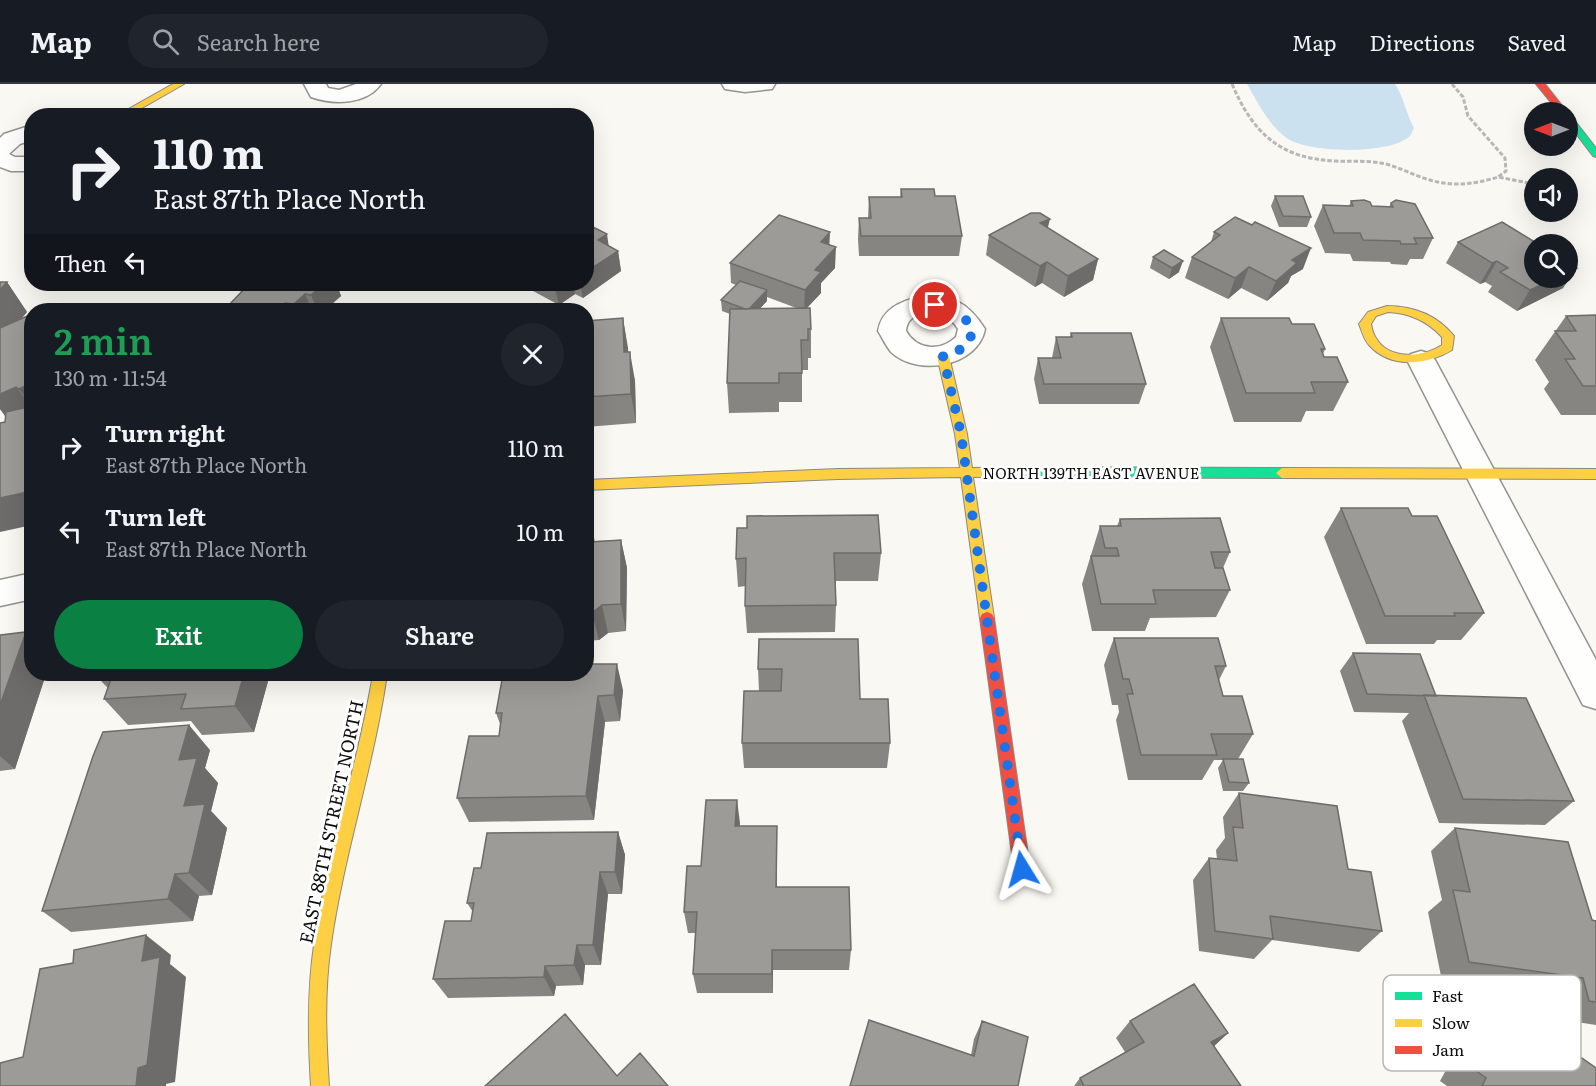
<!DOCTYPE html>
<meta charset="utf-8">
<style>
body{margin:0;font-family:Literata,serif;background:#20242c;color:#f1f3f6;height:100vh;display:flex;flex-direction:column;font-size:22px;white-space:nowrap}
*{box-sizing:border-box;margin:0}
p{font-size:20px;color:#9ea1a6}
.icon{flex:none;width:33px;height:33px;fill:none;stroke:currentColor;stroke-width:2;stroke-linecap:round;stroke-linejoin:round}
.map{position:relative;flex:1;overflow:hidden}
.details{position:absolute;left:24px;top:219px;width:570px;height:378px;display:flex;flex-direction:column;background:#171b24;border-radius:24px;box-shadow:0 6px 24px #0002}
.details>*{flex:none}
.top-card{position:absolute;left:24px;top:24px;width:570px;height:183px;border-radius:24px;box-shadow:0 6px 24px #0002;background:#171b24;color:#f1f3f6;overflow:hidden}
.needle{width:39px;rotate:270deg}
.tools{position:absolute;left:1524px;top:18px;display:grid;gap:12px}
.tools a{display:grid;place-items:center;width:54px;height:54px;border-radius:50%;background:#171b24;box-shadow:0 6px 24px #0002;font-size:30px}
.pin{position:absolute;display:grid;place-items:center;width:51px;height:51px;color:#fff;margin:-26px;border:3px solid #fff;border-radius:50%;box-shadow:0 2px 6px #0007}
.me{position:absolute;width:66px;margin:-33px;rotate:352deg;stroke-linejoin:round;filter:drop-shadow(0 0 4px #0008)}
.turn{display:flex;align-items:center;gap:21px;height:126px;padding:0 30px;font-size:27px}
.turn .icon{width:78px;height:78px;stroke-width:2.5}
.turn b{display:block;font-size:42px;line-height:51px}
.then{display:flex;align-items:center;height:57px;padding:0 30px;background:#0003;gap:12px;font-size:22px}
.round{display:grid;place-items:center;flex:none;width:63px;height:63px;border-radius:32px;background:#20242c}
.head{display:flex;align-items:center;justify-content:space-between;height:102px;padding:0 30px}
h1{font-size:36px;font-weight:600;line-height:45px;color:#1e9e55}
.button{display:flex;gap:12px;margin-top:auto;padding:12px 30px}
.button a{flex:1;height:69px;border-radius:36px;background:#0b8043;color:#fff;font-size:24px;font-weight:600;line-height:69px;text-align:center}
.button a+a{background:#20242c;color:#f1f3f6}
ul{padding:0;list-style:none}
li{display:flex;align-items:center;gap:18px;height:84px;padding:0 30px}
li div{flex:1}
li b{display:block;font-size:22px}
li em{font-style:normal}
header{display:flex;align-items:center;gap:36px;box-sizing:border-box;height:84px;padding:0 30px;background:#171b24;border-bottom:2px solid #363941}
header strong{font-size:28px}
nav{display:flex;gap:33px;margin-inline-start:auto;font-size:21px}
.search{width:420px;height:54px;background:#20242c;display:flex;align-items:center;gap:15px;box-sizing:border-box;padding:0 21px;border-radius:33px;color:#9ea1a6;font-size:22px}
.map>svg:first-child{display:block}
</style>
<header>
<strong>Map</strong>
<div class="search"><svg class="icon" aria-label="search" viewBox="0 0 24 24"><circle cx="10" cy="10" r="6"/><path d="M15 15l6 6"/></svg>Search here</div>
<nav><a>Map</a><a>Directions</a><a>Saved</a></nav>
</header>
<div class="map">
<svg width="1596" height="1002" viewBox="0 0 1596 1002">
<rect width="100%" height="100%" fill="#faf8f2"/>
<!-- water -->
<path fill="#cce1f0" d="M1247,0H1395C1404,13 1406,30 1414,44C1412,47 1412,50 1410,52C1390,71 1310,69 1288,55C1269,42 1258,19 1247,0Z"/>
<g fill="none" stroke-linecap="round" stroke-linejoin="round">
<!-- street casing -->
<g stroke="#949390" stroke-width="3">
<path id="street" d="M304,0H326L328,4L339,6L356,0H381C366,21 333,21 311,13Z
M722,0H775L772,5L745,8L725,5Z
M32,41V56L20,60L9,70L15,73H32V87H11L0,83V54L4,50Z
M919,213C952,210 968,218 985,245C978,283 917,293 891,268C886,262 882,253 878,247C882,225 899,218 919,213ZM920,230C936,228 949,230 958,245L956,253C940,268 917,266 906,247C907,237 911,234 920,230Z
M1421,267L1431,270L1435,276L1596,576V625L1583,621L1407,276L1411,270Z
M32,489V515L0,522V496Z"/>
</g>
<!-- fast casing -->
<g stroke="#8a8987" stroke-width="2">
<path id="fast" d="M1568,31L1571,32L1596,64V73L1593,72L1568,39Z
M1013,383L1282,384L1288,389L1282,394L1013,393L1007,388Z"/>
</g>
<!-- slow casing -->
<g stroke="#8a8987" stroke-width="2">
<path id="slow" d="M173,0H184L128,32H116Z
M1387,222C1413,222 1437,231 1454,252L1452,266C1428,281 1390,285 1369,261C1364,256 1362,247 1359,240L1368,228ZM1388,228C1410,229 1427,237 1442,253V261C1424,273 1389,277 1376,254C1373,250 1372,245 1371,240L1376,232Z
M943,268L949,272L967,350L972,384L1013,383L1019,388L1013,393H973L994,534L992,538H982L980,534L961,393L838,395L586,406V396L838,385L960,384L955,350L937,272Z
M1282,384L1596,385V395L1282,394L1276,389Z
M373,590H387C374,681 344,769 331,860C324,907 326,955 329,1002H311C308,955 307,908 314,861C327,769 358,682 373,590Z"/>
</g>
<!-- jam casing -->
<g stroke="#8a8987" stroke-width="2">
<path id="jam" d="M1536,0H1545L1567,28H1559Z
M987,528L992,530L994,534L1030,785L1028,790L1022,793L1016,790L1014,785L980,534L982,530Z"/>
</g>
<!-- path -->
<path stroke="#b8b7b6" stroke-width="3" stroke-dasharray="4.5 2" stroke-linecap="butt" d="M1232,0C1253,49 1280,75 1336,77C1353,78 1370,76 1386,80C1401,84 1415,92 1430,96C1452,103 1476,100 1498,93
M1452,0L1463,13L1468,32L1505,74L1506,87L1498,93L1534,100"/>
<!-- street -->
<use href="#street" fill="#fefefd" fill-rule="evenodd"/>
<!-- fast -->
<use href="#fast" fill="#16e098" fill-rule="evenodd"/>
<!-- slow -->
<use href="#slow" fill="#ffcf43" fill-rule="evenodd"/>
<!-- jam -->
<use href="#jam" fill="#f24e42" fill-rule="evenodd"/>
</g>
<!-- wall -->
<path fill="#878582" fill-rule="evenodd" d="M901,105L935,112L962,152L959,172H859L858,155L859,134H868L869,113H900Z
M1275,112L1311,133L1307,143H1279L1271,122Z
M1351,117L1372,122L1389,123L1391,119L1433,154L1423,175H1410L1407,181L1391,180L1390,178L1353,177L1350,170L1325,169L1314,142L1323,121L1349,122Z
M1048,144L1098,175L1093,196L1064,213L1042,199L1035,203L986,171L989,151Z
M1214,148L1303,185L1291,192L1288,199L1267,217L1241,204L1228,215L1185,194L1192,173L1211,158Z
M1458,158L1563,204L1517,227L1488,208L1492,202L1485,198L1480,200L1446,179Z
M608,161L618,167L621,187L583,214L575,210L559,221L520,200H586Z
M829,161L835,184L821,199V209L806,225L811,245V274H808V286H802V318H779V328L729,329L727,299L730,230L722,227L721,216L736,201L731,199L730,179ZM767,213L799,225H759L767,217Z
M1153,173L1179,188L1169,195L1150,184Z
M7,198L27,228L21,235L32,230V441L5,338V332L0,325Z
M237,200H342L338,204L341,212L325,226H227L226,224L241,208Z
M1596,231V331H1561L1544,305L1549,298L1535,276L1566,232Z
M623,234L628,268L635,297L636,339L586,343V237Z
M1221,234L1292,240L1325,265L1323,270L1324,273L1348,298L1333,327H1306L1301,338H1234L1210,263Z
M1071,249L1146,300L1139,320H1039L1034,295L1038,274H1052L1056,253H1070Z
M1341,424L1412,432L1484,529L1461,556H1437L1434,560H1366L1324,453Z
M1120,435L1230,468L1223,484L1230,506L1216,533L1150,534L1145,547H1092L1082,500L1100,442H1117Z
M737,444L881,469L878,497H836V521L835,548L747,549L745,522L746,502L738,503L736,475Z
M586,445L594,457L621,456L627,484L626,547L608,549L599,556L586,557Z
M26,548L32,554V590H46L15,685L0,687V551Z
M1114,554L1226,582L1219,596L1223,612L1253,650L1238,675L1249,699L1243,707H1223L1218,684L1223,676H1214L1202,696H1128L1116,636L1119,628L1118,621H1112L1104,581Z
M759,555L860,615L890,659L887,684H744L742,659L759,607L758,585Z
M1353,569L1436,612L1574,717L1545,741L1439,739L1402,637L1409,629L1354,628L1340,587Z
M99,590H270L254,648L202,651L191,637L128,641L104,615L108,604L97,593Z
M623,606L620,637L605,638L594,736L469,738L457,714L499,652L500,640L496,629Z
M210,666L205,684L218,699L211,727L227,744L212,811L199,812L193,837L71,848L42,827Z
M1239,709L1348,785L1382,847L1359,868L1272,856L1254,875L1199,867L1193,796L1209,774L1217,775L1216,766L1225,754L1223,733Z
M737,716L739,742H777V803L851,866L849,886H773V909H697L693,890L695,849H688L684,828L701,782Z
M1455,744L1592,836L1596,837V941L1557,935L1551,913L1442,897L1428,828L1442,816L1431,767Z
M618,748L625,771L622,810H608L601,881H585L583,901L556,902L554,912L448,914L433,895L471,837L473,828L467,819L481,784Z
M1502,918L1596,1002H1447L1440,997L1473,937Z
M982,937L1018,1002L971,971L974,955Z
M1130,937L1228,949L1214,962L1241,1002H1074L1080,994L1125,968L1116,954Z"/>
<!-- shaded-wall -->
<path fill="#6e6c6a" d="M1050,135L1045,155L1040,139Z
M830,148L829,169L821,158Z
M607,150L610,171L598,156Z
M836,163L835,184L821,199V209L804,227L805,206L815,186Z
M1311,164L1303,185L1291,192L1288,199L1267,217L1276,197L1292,176Z
M618,167L621,187L583,214L580,200H586V188Z
M1098,175L1093,196L1064,213L1068,192Z
M1183,177L1179,188L1169,195L1172,184Z
M1497,177L1485,198L1480,200L1492,179Z
M1047,178L1042,199L1035,203L1040,182Z
M1249,183L1241,204L1228,215L1235,194Z
M1577,184L1563,204L1517,227L1530,206L1557,194H1568V188Z
M7,198L27,228L0,259V206Z
M324,200H342L338,204L341,212L325,226H317L311,211Z
M556,200H573L575,210L559,221L554,201Z
M767,206V217L748,237V226Z
M305,210L312,226H297L294,220Z
M285,219L289,226H277Z
M623,234L628,264L629,298L624,268Z
M630,268L635,297L636,339L631,310Z
M32,299V322L19,305Z
M16,303L32,323L14,343L0,325V310Z
M32,407V441L0,448V414Z
M592,444L598,473L591,458Z
M621,456L627,484L626,547L621,520Z
M602,521L608,549L599,556L592,529Z
M26,548L32,554V590H46L15,685L0,672V621Z
M617,580L623,606L620,637L614,611Z
M244,590H270L254,648L235,622Z
M598,612L605,638L594,736L586,712Z
M189,641L210,666L205,684L218,699L211,727L227,744L212,811L189,789L184,722L179,676Z
M737,716L740,739L738,765L735,742Z
M777,742V824L776,803Z
M618,748L625,771L622,810L615,788Z
M600,788L608,810L601,881L593,861Z
M175,790L199,812L193,837L168,815Z
M146,851L171,871L170,880L186,893L175,998L166,1000V1002H136L142,877Z
M577,861L585,881L583,901L574,881Z
M772,866L773,886V909L772,890Z
M545,882L556,902L554,912L544,893Z
M1228,949L1210,966L1211,958Z"/>
<!-- building -->
<path fill="#9d9b97" stroke="#6e6c6a" stroke-width="1.5" d="M901,105H934L935,112H955L962,152H861L859,134H871L869,113H902Z
M1275,112H1303L1311,133L1283,132Z
M1364,116L1370,118L1372,122L1393,123L1391,119L1396,116L1415,120L1433,154H1414L1417,160H1401L1400,157L1363,156L1360,149H1334L1323,121L1353,122L1351,117Z
M1031,129H1040L1050,135L1040,139L1098,175L1068,192L1047,178L1040,182L989,151Z
M779,131L830,148L821,158L836,163L815,186L821,188L805,206L730,179Z
M1235,133L1252,141L1255,138L1311,164L1292,176L1297,179L1276,197L1249,183L1235,194L1192,173L1220,151L1214,148Z
M1502,138L1538,160H1534V194H1557L1530,206L1500,188L1508,184L1497,177L1492,179L1458,158Z
M589,141L607,150L598,156L618,167L586,188V143Z
M1164,166L1183,177L1172,184L1153,173Z
M1568,178L1577,184L1568,188Z
M740,197L767,206L749,225H745L721,216Z
M0,198H7L0,206Z
M249,200H324L311,211L305,210L294,220L285,219L277,226H235L226,224Z
M810,224L811,245H808V256H801L802,289H779V299H727L730,225Z
M32,230V299L19,305L16,303L0,310V244Z
M1596,231V302H1583L1565,275H1575L1555,247H1576L1566,232Z
M623,234L624,268H630L631,310L586,313V237Z
M1221,234H1289L1292,240H1314L1325,265H1321L1324,273H1337L1348,298H1311L1315,309H1246Z
M1071,249H1131L1146,300H1044L1038,274H1061L1056,253H1072Z
M32,322V407L0,414V339L5,338L6,328Z
M1341,424H1408L1412,432H1437L1484,529H1454L1455,532H1385Z
M878,431L881,469H834L836,521L745,522L746,474L736,475L737,444H747V432Z
M1220,434L1230,468H1211L1215,484H1223L1230,506H1153L1156,520H1101L1091,472H1119L1117,464H1105L1100,442H1121L1120,435Z
M592,444L591,458L621,456V520L602,521L592,529L586,530V445Z
M26,548L0,621V551Z
M1114,554H1218L1226,582H1215L1223,612H1242L1253,650H1211L1217,671H1141L1127,610H1133L1129,595H1123Z
M759,555H858L860,615H888L890,659H742L744,607H781L782,585H758Z
M1353,569L1420,570L1436,612L1367,610Z
M586,580H617L614,611L598,612L586,712L457,714L469,652H499L502,629H496L503,590H586Z
M99,590H244L235,622L181,625L186,610L104,615L112,592L97,593Z
M1424,611L1526,614L1574,717L1463,715Z
M189,641L179,676L197,674L184,722L205,720L189,789L175,790L168,815L42,827L93,672L103,648Z
M1223,675H1243L1249,699L1229,698Z
M1239,709L1337,722L1348,785L1371,788L1382,847L1270,832L1273,855L1215,847L1209,774L1237,777L1233,743L1243,744Z
M706,716H737L735,742H777L776,803H849L851,866H772V890H693L697,828H684L687,782H701Z
M1455,744L1568,758L1592,836L1596,837V918L1589,917L1583,894L1469,878L1453,806L1470,808Z
M618,748L615,788H600L593,861H577L574,881L545,882L544,893L433,895L445,837H471L474,819H467L474,784H481L487,749Z
M146,851L142,877L160,873L147,981L138,984L136,1002H0V979L23,973L40,885L73,879L74,866Z
M1194,900L1228,949L1211,958L1241,1002H1084L1080,994L1144,958L1130,937Z
M1502,918L1596,984V1002H1482L1486,994L1468,981Z
M565,930L617,992L640,969L668,1002H485Z
M869,936L974,972L982,937L1028,953L1018,1002H850Z"/>
<g fill="none" stroke-linecap="round" stroke-linejoin="round">
<!-- route -->
<path stroke="#1a73e8" stroke-width="10" stroke-dasharray="0 18" d="M935,221L962,230L972,245C971,263 958,268 943,272L961,350L1022,785"/>
</g>
<g text-anchor="middle" stroke-width="6" stroke-linejoin="round" paint-order="stroke">
<!-- street labels -->
<g font-size="15" fill="#0d0d0d" stroke="#fff">
<text x="1091" y="395">NORTH 139TH EAST AVENUE</text>
</g>
<!-- near-street labels -->
<g font-size="18" fill="#0d0d0d" stroke="#fff">
<text transform="translate(332 738) rotate(-78)" y="6">EAST 88TH STREET NORTH</text>
</g>
</g>
<!-- legend -->
<rect x="1383" y="891" width="198" height="96" rx="9" fill="#fff" stroke="#b6b6b6" stroke-width="1.5"/>
<rect x="1395" y="908" width="27" height="8" fill="#16e098"/>
<rect x="1395" y="935" width="27" height="8" fill="#ffcf43"/>
<rect x="1395" y="962" width="27" height="8" fill="#f24e42"/>
<g font-size="16" fill="#0d0d0d">
<text x="1432" y="918">Fast</text>
<text x="1432" y="945">Slow</text>
<text x="1432" y="972">Jam</text>
</g>
</svg>
<div class="tools">
<a><svg class="needle" viewBox="-14 -14 28 28"><path d="M0-13l5 13h-10z" fill="#e53935"/><path d="M0 13l5-13h-10z" fill="#9ea1a6"/></svg></a>
<a><svg class="icon" aria-label="sound" viewBox="0 0 24 24"><path d="M4 9h4l5-4v14l-5-4H4zM17 9q2 3 0 6"/></svg></a>
<a><svg class="icon" aria-label="search" viewBox="0 0 24 24"><circle cx="10" cy="10" r="6"/><path d="M15 15l6 6"/></svg></a>
</div>
<div class="pin" style="left:935px;top:221px;background:#d93025"><svg class="icon" aria-label="arrive" viewBox="0 0 24 24"><path d="M6 21V4h12l-3 4 3 4H6"/></svg></div>
<svg class="me" style="left:1022px;top:785px" viewBox="-20 -20 40 40"><path d="M0-17L14 15 0 8-14 15z" fill="#1a73e8" stroke="#fff" stroke-width="4"/></svg>
<div class="top-card">
<div class="turn"><svg class="icon" aria-label="right" viewBox="0 0 24 24"><path d="M7 20v-9h11M14 6l5 5-5 5"/></svg><div><b>110 m</b>East 87th Place North</div></div>
<div class="then">Then<svg class="icon" aria-label="left" viewBox="0 0 24 24"><path d="M17 20v-9H6M10 6l-5 5 5 5"/></svg></div>
</div>
<section class="details">
<div class="head"><div><h1>2 min</h1><p>130 m · 11:54</p></div><a class="round"><svg class="icon" aria-label="close" viewBox="0 0 24 24"><path d="M6 6l12 12M18 6L6 18"/></svg></a></div>
<ul>
<li><svg class="icon" aria-label="right" viewBox="0 0 24 24"><path d="M7 20v-9h11M14 6l5 5-5 5"/></svg><div><b>Turn right</b><p>East 87th Place North</p></div><em>110 m</em></li>
<li><svg class="icon" aria-label="left" viewBox="0 0 24 24"><path d="M17 20v-9H6M10 6l-5 5 5 5"/></svg><div><b>Turn left</b><p>East 87th Place North</p></div><em>10 m</em></li>
</ul>
<div class="button"><a>Exit</a><a>Share</a></div>
</section>
</div>
